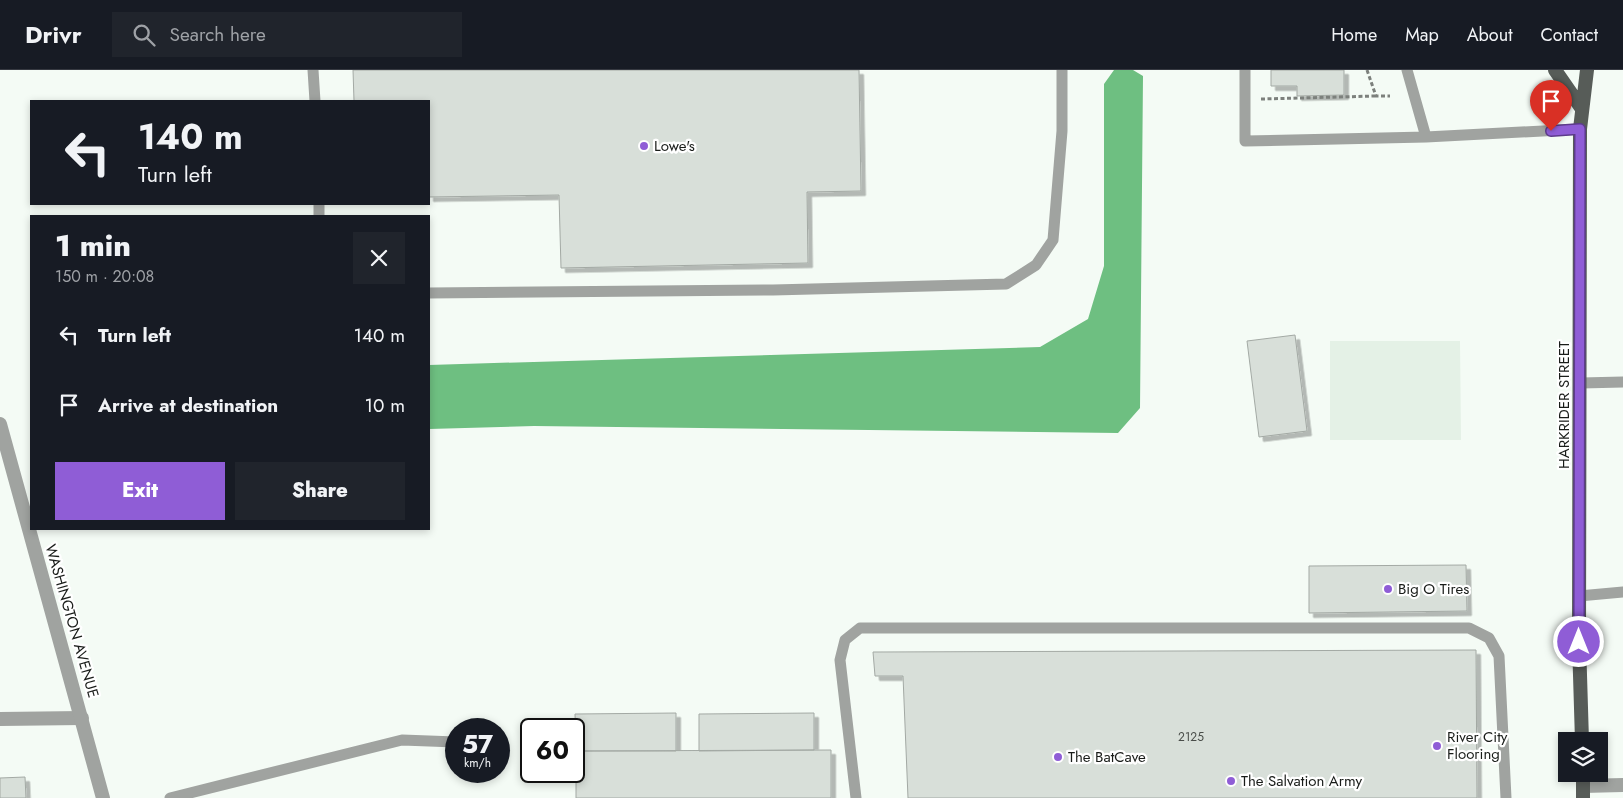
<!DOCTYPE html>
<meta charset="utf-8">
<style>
body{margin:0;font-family:Jost,sans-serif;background:#20242c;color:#f1f3f6;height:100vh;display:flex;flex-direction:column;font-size:19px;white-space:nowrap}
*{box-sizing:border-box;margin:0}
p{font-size:16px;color:#9ea1a6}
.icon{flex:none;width:28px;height:28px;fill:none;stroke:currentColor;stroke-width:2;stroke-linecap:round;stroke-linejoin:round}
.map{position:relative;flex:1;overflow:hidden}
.details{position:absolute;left:30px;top:145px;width:400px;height:315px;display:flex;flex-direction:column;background:#171b24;border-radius:0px;box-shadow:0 2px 8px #0003}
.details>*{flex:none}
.hud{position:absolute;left:30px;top:30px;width:400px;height:105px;border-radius:0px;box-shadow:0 2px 8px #0003;background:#171b24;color:#f1f3f6;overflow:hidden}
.controls{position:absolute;left:1558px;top:662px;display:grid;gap:10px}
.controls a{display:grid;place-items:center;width:50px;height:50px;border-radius:0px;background:#171b24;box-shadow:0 2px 8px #0003;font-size:25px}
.speed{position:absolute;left:445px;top:648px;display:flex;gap:10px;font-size:25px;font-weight:700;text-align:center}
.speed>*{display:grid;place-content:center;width:65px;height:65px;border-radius:50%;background:#171b24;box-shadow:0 2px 8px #0003;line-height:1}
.speed small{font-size:12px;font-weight:400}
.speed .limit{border:2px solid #111;border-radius:8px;background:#fff;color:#111}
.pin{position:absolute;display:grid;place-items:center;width:42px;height:42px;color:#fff;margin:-51px -21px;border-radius:50% 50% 50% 0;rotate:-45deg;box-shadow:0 0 5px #0007}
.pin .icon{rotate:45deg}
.me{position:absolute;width:55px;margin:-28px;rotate:0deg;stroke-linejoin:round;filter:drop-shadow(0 0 4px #0008)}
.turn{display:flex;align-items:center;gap:18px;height:105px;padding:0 25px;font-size:22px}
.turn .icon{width:65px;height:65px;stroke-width:2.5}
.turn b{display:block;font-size:35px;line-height:42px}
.round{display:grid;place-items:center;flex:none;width:52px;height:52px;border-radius:0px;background:#20242c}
.summary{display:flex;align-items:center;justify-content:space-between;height:85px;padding:0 25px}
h1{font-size:30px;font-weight:800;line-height:38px}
.primary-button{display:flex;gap:10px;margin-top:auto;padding:10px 25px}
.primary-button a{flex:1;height:58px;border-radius:0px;background:#8f5dd6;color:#fff;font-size:20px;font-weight:800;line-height:58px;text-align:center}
.primary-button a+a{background:#20242c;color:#f1f3f6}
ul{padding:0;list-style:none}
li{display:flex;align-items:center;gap:15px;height:70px;padding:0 25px}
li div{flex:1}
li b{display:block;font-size:19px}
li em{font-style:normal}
header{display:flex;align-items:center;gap:30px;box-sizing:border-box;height:70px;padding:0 25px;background:#171b24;border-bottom:1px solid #363941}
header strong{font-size:24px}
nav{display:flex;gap:28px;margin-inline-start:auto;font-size:18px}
.search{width:350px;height:45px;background:#20242c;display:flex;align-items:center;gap:12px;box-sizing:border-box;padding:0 18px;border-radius:0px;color:#9ea1a6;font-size:19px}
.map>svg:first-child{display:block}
</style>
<header>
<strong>Drivr</strong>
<div class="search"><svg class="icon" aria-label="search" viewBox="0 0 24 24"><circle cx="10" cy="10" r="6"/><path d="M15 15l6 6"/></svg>Search here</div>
<nav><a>Home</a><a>Map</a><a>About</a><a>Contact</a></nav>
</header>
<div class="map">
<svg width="1623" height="728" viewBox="0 0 1623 728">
<defs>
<filter id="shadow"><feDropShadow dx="4.5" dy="4.5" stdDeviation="0" flood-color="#0004"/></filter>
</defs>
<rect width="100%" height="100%" fill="#f4fbf5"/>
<!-- built -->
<path fill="#e4f1e6" d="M1330,271H1460L1461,370H1330Z"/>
<!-- water -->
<path fill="#6ebf81" d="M1114,0H1133L1143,6L1140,338L1118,363L534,356L429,359V295L1040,277L1088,249L1104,196V14Z"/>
<!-- building -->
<path fill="#d8dfd9" stroke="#a3a9a4" filter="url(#shadow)" d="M353,0H859L861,121L807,122L808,193L561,198L559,125L429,127V31H354Z
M1271,0H1344V25L1297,26V16H1271Z
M1295,265L1307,361L1259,367L1247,271Z
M1466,495L1467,541L1309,543V496Z
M1476,580L1477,728H908L903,606H875L873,582Z
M676,643V681H576L575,644Z
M814,643V680L699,681V644Z
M831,680V728H576V681Z
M25,707L26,728H0V708Z"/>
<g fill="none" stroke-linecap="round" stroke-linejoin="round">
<!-- path -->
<path stroke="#7c807c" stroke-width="3" stroke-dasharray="4 2.5" stroke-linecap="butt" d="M1367,0L1376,26H1390
M1261,29L1376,26"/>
<!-- service -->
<path stroke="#a0a3a0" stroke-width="11" d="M313,0L315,31
M1245,0V71L1426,67L1580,59
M1407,0L1426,67
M319,134V146
M429,223L773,220L1006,214L1036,195L1053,170L1062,61V0
M1581,313L1623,312
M1579,526L1623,522
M170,728L402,670L456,672
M856,728L840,590L845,570L860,558H1469L1489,568L1499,586L1506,728"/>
<!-- minor -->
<path stroke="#a0a3a0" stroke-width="14" d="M0,649L82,648
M1583,716L1623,715"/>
<!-- tertiary -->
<path stroke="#a0a3a0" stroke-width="14" d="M0,354L103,728"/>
<!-- primary -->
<path stroke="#575c58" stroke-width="14" d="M1555,0L1582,39
M1582,671L1579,572L1580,59L1587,0
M1583,704V728"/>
</g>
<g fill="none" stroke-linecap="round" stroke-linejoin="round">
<!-- route casing -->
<g stroke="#5d3c8b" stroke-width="12">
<path id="route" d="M1551,61L1580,59L1579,572"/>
</g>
<!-- route -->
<use href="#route" stroke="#8f5dd6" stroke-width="9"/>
</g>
<!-- markers -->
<g fill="#8f5dd6" stroke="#fff" stroke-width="2">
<circle cx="644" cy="76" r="5"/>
<circle cx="1388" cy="519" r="5"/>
<circle cx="1437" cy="676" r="5"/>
<circle cx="1058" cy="687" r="5"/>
<circle cx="1231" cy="711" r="5"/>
</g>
<g text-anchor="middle" stroke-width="4.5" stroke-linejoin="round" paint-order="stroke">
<!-- number labels -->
<g font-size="12" fill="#494d49">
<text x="1191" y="671">2125</text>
</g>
<!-- poi labels -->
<g font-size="15" fill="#191c19" stroke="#fff" text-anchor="start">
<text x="654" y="81">Lowe's</text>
<text x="1398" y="524">Big O Tires</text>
<text x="1447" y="672">River City<tspan x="1447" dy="17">Flooring</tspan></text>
<text x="1068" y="692">The BatCave</text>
<text x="1241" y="716">The Salvation Army</text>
</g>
<!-- street labels -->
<g font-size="15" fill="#191c19" stroke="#fff">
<text transform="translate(1564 335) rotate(-90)" y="5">HARKRIDER STREET</text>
<text transform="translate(72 551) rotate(74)" y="5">WASHINGTON AVENUE</text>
</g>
</g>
</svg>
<div class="controls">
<a><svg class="icon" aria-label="layers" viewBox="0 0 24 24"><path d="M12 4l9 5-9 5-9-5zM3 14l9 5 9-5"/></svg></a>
</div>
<div class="speed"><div>57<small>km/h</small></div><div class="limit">60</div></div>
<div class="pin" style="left:1551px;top:61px;background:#d93025"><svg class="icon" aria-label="arrive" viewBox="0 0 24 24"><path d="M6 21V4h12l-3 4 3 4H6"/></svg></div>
<svg class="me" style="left:1579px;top:572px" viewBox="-20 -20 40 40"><circle r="17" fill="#8f5dd6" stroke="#fff" stroke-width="3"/><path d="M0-11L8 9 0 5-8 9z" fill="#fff"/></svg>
<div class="hud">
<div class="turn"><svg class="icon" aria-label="left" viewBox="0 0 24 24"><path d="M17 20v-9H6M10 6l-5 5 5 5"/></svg><div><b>140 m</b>Turn left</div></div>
</div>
<section class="details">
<div class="summary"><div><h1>1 min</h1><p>150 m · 20:08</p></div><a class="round"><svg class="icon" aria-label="close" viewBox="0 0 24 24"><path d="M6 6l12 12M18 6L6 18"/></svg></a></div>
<ul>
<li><svg class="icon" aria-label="left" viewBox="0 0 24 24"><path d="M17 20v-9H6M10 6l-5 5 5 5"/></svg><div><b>Turn left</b></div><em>140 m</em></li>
<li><svg class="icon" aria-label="arrive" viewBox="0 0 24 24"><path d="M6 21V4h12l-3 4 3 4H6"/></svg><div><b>Arrive at destination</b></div><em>10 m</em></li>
</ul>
<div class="primary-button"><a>Exit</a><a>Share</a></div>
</section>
</div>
